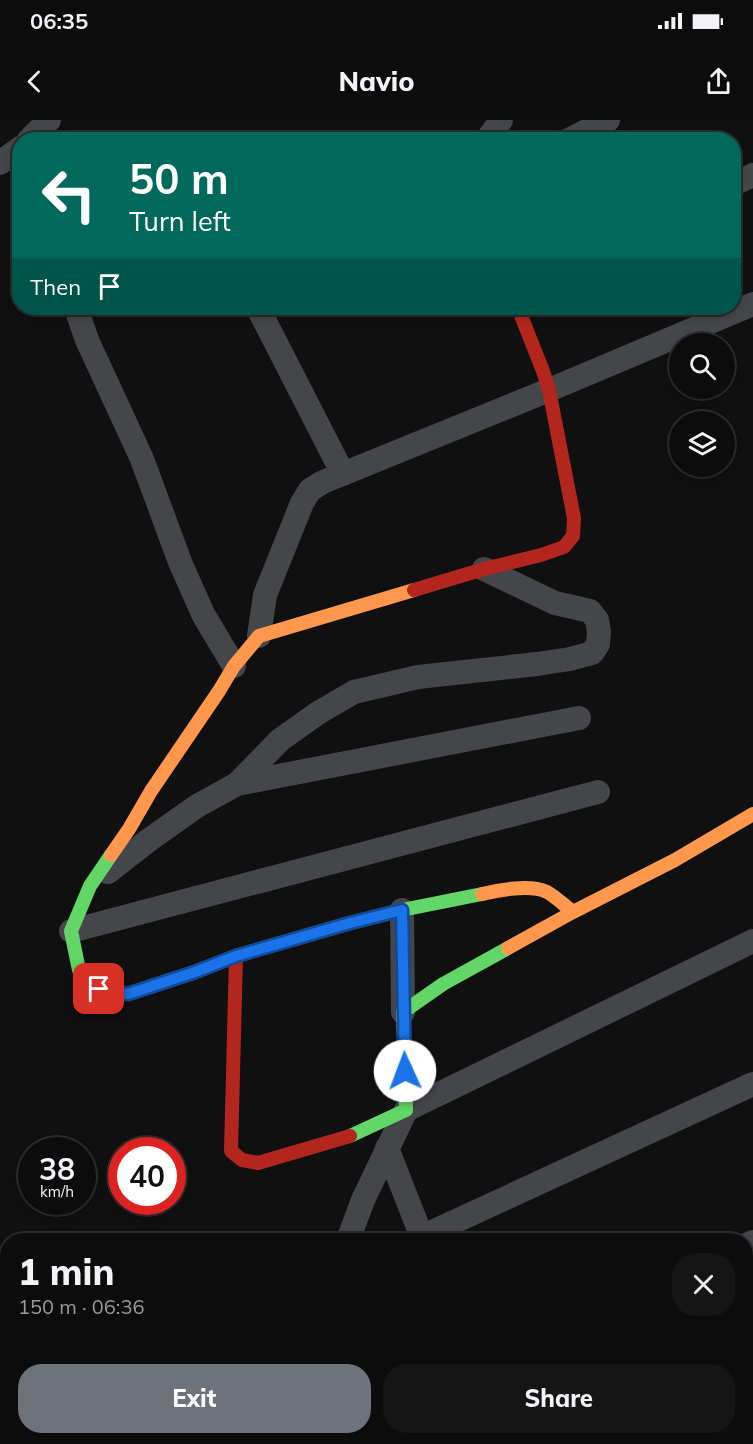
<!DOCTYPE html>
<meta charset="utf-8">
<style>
body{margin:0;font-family:Mulish,sans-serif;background:#151516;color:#f1f3f6;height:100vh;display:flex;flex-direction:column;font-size:22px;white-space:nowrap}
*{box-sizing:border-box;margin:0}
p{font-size:20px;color:#9a9b9d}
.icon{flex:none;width:33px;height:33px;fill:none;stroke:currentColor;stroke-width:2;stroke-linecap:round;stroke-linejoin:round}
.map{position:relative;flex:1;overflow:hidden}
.panel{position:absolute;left:0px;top:1113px;width:753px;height:212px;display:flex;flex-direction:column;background:#0c0c0d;border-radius:24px 24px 0 0;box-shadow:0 3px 9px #0003,0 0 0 2px #2c2c2e}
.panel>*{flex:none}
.hud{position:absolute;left:12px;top:12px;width:729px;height:183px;border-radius:24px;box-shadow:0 3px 9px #0003,0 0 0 2px #2c2c2e;background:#00695c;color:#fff;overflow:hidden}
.tools{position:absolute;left:669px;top:213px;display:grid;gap:12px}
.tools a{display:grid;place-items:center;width:66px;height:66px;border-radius:50%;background:#0c0c0d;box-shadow:0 3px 9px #0003,0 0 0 2px #2c2c2e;font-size:30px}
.speed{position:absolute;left:18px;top:1017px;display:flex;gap:12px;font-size:30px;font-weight:700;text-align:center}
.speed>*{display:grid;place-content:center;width:78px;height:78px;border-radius:50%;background:#0c0c0d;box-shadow:0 3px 9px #0003,0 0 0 2px #2c2c2e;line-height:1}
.speed small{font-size:15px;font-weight:400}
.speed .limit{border:9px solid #d22;background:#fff;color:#111}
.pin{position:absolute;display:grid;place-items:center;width:51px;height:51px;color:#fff;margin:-26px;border-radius:12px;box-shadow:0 3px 9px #0006}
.me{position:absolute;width:66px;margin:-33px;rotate:358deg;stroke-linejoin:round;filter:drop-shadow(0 0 4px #0008)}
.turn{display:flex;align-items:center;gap:21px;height:126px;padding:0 18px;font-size:27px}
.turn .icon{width:78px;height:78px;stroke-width:2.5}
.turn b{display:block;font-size:42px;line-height:51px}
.then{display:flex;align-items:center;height:57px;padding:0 18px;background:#0003;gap:12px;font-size:22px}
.round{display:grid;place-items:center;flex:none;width:63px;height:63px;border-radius:24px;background:#151516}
.headline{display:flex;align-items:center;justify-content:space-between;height:102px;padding:0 18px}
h1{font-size:36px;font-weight:800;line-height:45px}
.action{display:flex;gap:12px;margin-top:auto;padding:12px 18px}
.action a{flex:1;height:69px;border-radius:24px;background:#6e727a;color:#fff;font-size:24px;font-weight:800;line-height:69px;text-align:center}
.action a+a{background:#151516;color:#f1f3f6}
.status{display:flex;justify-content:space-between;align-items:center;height:42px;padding:0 30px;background:#0c0c0d;direction:ltr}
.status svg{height:16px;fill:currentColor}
header{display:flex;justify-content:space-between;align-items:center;height:78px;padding:0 18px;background:#0c0c0d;font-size:27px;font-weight:800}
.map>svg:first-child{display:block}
</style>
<div class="status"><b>06:35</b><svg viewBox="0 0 49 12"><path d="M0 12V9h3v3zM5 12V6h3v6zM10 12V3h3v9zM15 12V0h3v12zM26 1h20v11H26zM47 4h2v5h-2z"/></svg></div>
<header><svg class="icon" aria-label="back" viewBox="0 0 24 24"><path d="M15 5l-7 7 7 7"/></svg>Navio<svg class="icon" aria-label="share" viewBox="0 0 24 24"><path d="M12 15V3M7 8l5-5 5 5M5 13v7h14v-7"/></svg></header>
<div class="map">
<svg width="753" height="1324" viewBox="0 0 753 1324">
<rect width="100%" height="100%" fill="#101011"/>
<!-- green -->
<path fill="#151a16" d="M7,1315L8,1317H55L56,1324H0V1318Z"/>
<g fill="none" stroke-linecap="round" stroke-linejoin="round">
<!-- street -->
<path stroke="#454649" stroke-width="24" d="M29,20L49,0
M487,20L501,0
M569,20L608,0
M0,43L20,28
M734,64L753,55
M77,188L78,194L87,220L142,339L180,442L203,494L234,546
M258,188L343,354
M259,516L265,475L302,383L310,370L323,362L549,270L753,184
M237,664L280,620L318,593L354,572L418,557L537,544L570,539L592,533L598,524L599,512L597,500L590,491L555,483L484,449
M108,752L149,720L197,686L237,664L579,598
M402,790L403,892
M71,811L598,672
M387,1028L423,1120
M348,1120L363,1080L406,990L753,821
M415,1120L753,964
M746,1125L753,1122
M746,1274L753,1270
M0,1296L8,1293
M73,1317L75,1324
M504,1317L507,1324
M302,1324L318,1317
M637,1324L652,1317"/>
<!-- fast -->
<path stroke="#63d668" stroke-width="14" d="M111,735L90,766L71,811L79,850L99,869L128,874L195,852L236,836L350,803L402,790L482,774
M350,1016L406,990L403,892L443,864L508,828"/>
<!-- slow -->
<path stroke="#ff974d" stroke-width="14" d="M111,735L129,709L151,671L219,571L234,546L259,516L414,470
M482,774C498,770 531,764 547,772C556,777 565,786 573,792
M508,828L573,792L675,740L753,694"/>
<!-- jam -->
<path stroke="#b3261e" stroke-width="14" d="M414,470L484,449L541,435L564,427L573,416L574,398L549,270L543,251L518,188
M236,836L231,1031L242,1040L258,1043L350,1016"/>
</g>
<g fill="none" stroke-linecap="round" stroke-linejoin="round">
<!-- route casing -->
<g stroke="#114b97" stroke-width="15">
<path id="route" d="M99,869L128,874L195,852L236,836L350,803L402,790L405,951"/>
</g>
<!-- route -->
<use href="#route" stroke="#1a73e8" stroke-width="10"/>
</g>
</svg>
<div class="tools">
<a><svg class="icon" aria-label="search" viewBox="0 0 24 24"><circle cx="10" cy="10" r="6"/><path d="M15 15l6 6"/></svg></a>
<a><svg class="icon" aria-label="layers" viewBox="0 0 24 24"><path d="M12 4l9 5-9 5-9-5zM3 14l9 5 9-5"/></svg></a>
</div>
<div class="speed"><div>38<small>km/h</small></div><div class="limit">40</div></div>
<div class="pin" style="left:99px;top:869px;background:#d93025"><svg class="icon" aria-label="arrive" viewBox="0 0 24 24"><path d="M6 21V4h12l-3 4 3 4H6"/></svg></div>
<svg class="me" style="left:405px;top:951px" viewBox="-20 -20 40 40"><circle r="19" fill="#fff"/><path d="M0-13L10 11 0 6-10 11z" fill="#1a73e8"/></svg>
<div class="hud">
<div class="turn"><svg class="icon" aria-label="left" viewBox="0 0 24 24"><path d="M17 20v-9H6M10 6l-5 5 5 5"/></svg><div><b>50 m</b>Turn left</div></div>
<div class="then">Then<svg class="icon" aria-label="arrive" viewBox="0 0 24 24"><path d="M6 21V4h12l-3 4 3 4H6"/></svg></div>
</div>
<section class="panel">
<div class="headline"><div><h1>1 min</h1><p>150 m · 06:36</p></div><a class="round"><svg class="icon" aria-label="close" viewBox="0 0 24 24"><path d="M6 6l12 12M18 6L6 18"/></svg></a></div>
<div class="action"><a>Exit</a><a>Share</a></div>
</section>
</div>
